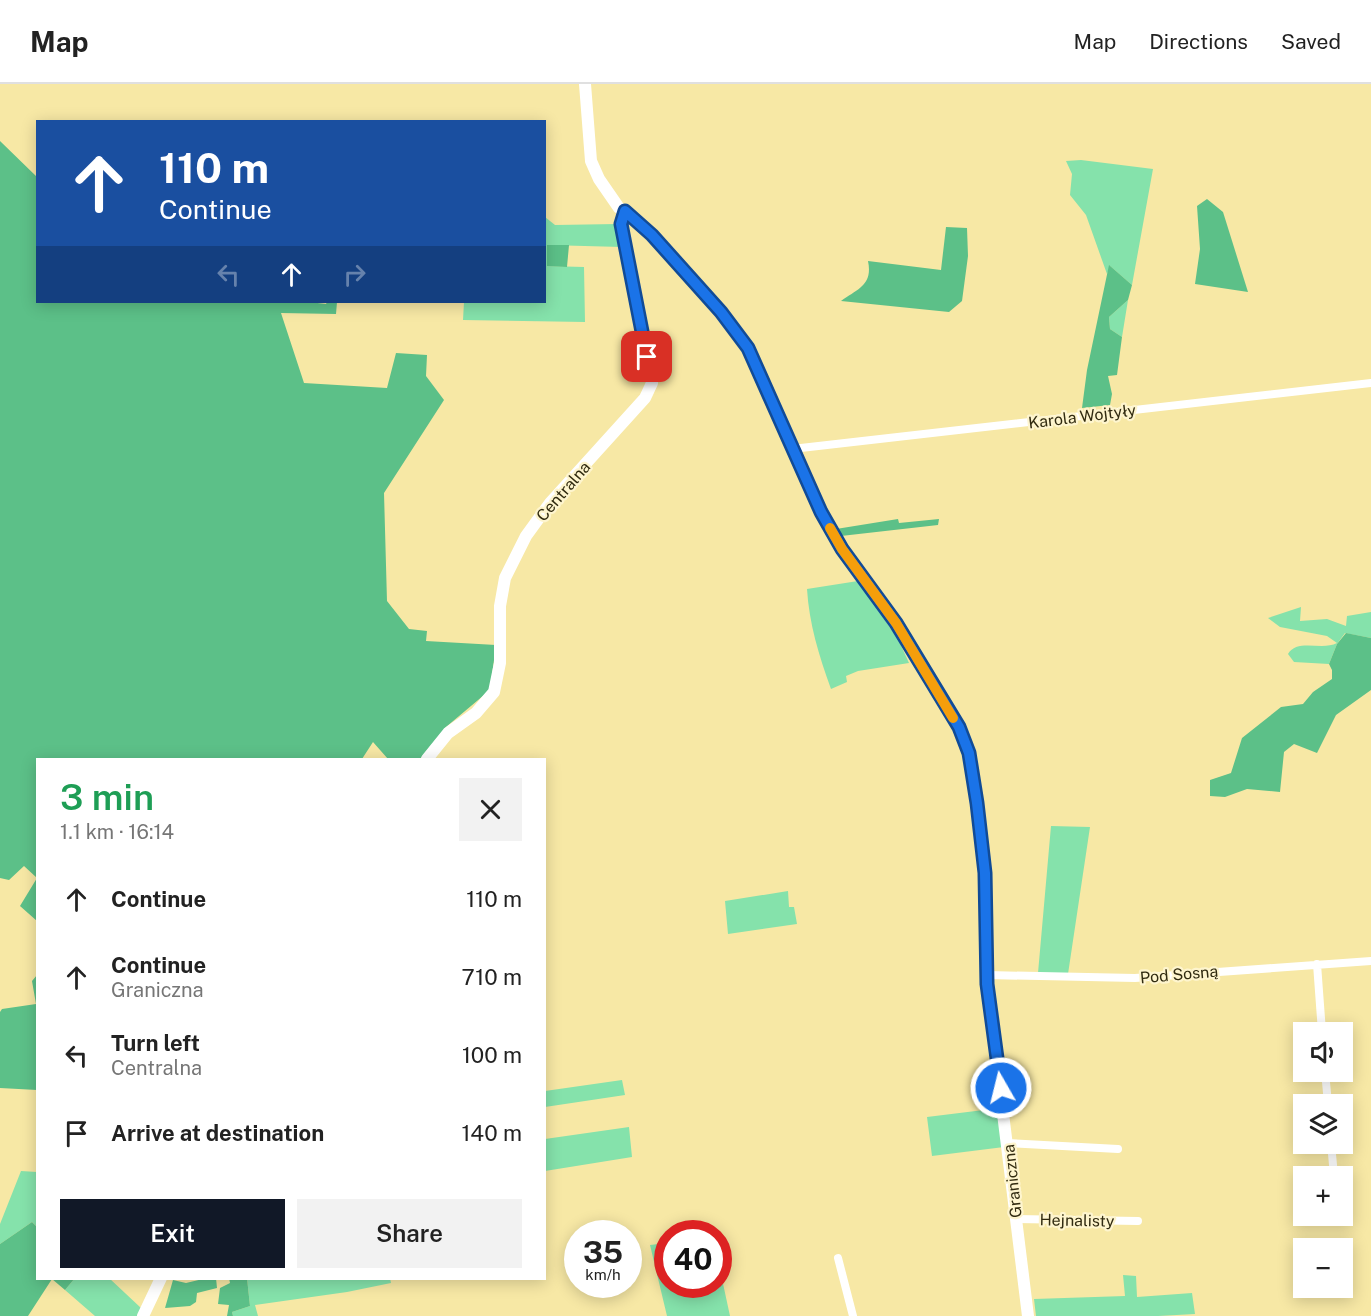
<!DOCTYPE html>
<meta charset="utf-8">
<style>
body{margin:0;font-family:"Public Sans",sans-serif;background:#f2f2f2;color:#222;height:100vh;display:flex;flex-direction:column;font-size:22px;white-space:nowrap}
*{box-sizing:border-box;margin:0}
p{font-size:20px;color:#767676}
.icon{flex:none;width:33px;height:33px;fill:none;stroke:currentColor;stroke-width:2;stroke-linecap:round;stroke-linejoin:round}
.map{position:relative;flex:1;overflow:hidden}
.drawer{position:absolute;left:36px;top:674px;width:510px;height:522px;display:flex;flex-direction:column;background:#fff;border-radius:0px;box-shadow:0 3px 15px #0003}
.drawer>*{flex:none}
.hud{position:absolute;left:36px;top:36px;width:510px;height:183px;border-radius:0px;box-shadow:0 3px 15px #0003;background:#1a4fa0;color:#fff;overflow:hidden}
.controls{position:absolute;left:1293px;top:938px;display:grid;gap:12px}
.controls a{display:grid;place-items:center;width:60px;height:60px;border-radius:0px;background:#fff;box-shadow:0 3px 15px #0003;font-size:30px}
.speed{position:absolute;left:564px;top:1136px;display:flex;gap:12px;font-size:30px;font-weight:700;text-align:center}
.speed>*{display:grid;place-content:center;width:78px;height:78px;border-radius:50%;background:#fff;box-shadow:0 3px 15px #0003;line-height:1}
.speed small{font-size:15px;font-weight:400}
.speed .limit{border:9px solid #d22;background:#fff;color:#111}
.pin{position:absolute;display:grid;place-items:center;width:51px;height:51px;color:#fff;margin:-26px;border-radius:12px;box-shadow:0 3px 9px #0006}
.me{position:absolute;width:66px;margin:-33px;rotate:352deg;stroke-linejoin:round;filter:drop-shadow(0 0 4px #0008)}
.turn{display:flex;align-items:center;gap:21px;height:126px;padding:0 24px;font-size:27px}
.turn .icon{width:78px;height:78px;stroke-width:2.5}
.turn b{display:block;font-size:42px;line-height:51px}
.lanes{display:flex;align-items:center;height:57px;padding:0 24px;background:#0003;justify-content:center;gap:30px;direction:ltr}
.lanes .off{opacity:.35}
.round{display:grid;place-items:center;flex:none;width:63px;height:63px;border-radius:0px;background:#f2f2f2}
.head{display:flex;align-items:center;justify-content:space-between;height:102px;padding:0 24px}
h1{font-size:36px;font-weight:600;line-height:45px;color:#1e9e55}
.primary-button{display:flex;gap:12px;margin-top:auto;padding:12px 24px}
.primary-button a{flex:1;height:69px;border-radius:0px;background:#111827;color:#fff;font-size:24px;font-weight:600;line-height:69px;text-align:center}
.primary-button a+a{background:#f2f2f2;color:#222}
ul{padding:0;list-style:none}
li{display:flex;align-items:center;gap:18px;height:78px;padding:0 24px}
li div{flex:1}
li b{display:block;font-size:22px}
li em{font-style:normal}
header{display:flex;align-items:center;gap:36px;box-sizing:border-box;height:84px;padding:0 30px;background:#fff;border-bottom:2px solid #e0e0e0}
header strong{font-size:28px}
nav{display:flex;gap:33px;margin-inline-start:auto;font-size:21px}
.map>svg:first-child{display:block}
</style>
<header>
<strong>Map</strong>
<nav><a>Map</a><a>Directions</a><a>Saved</a></nav>
</header>
<div class="map">
<svg width="1371" height="1232" viewBox="0 0 1371 1232">
<rect width="100%" height="100%" fill="#f7e8a5"/>
<!-- green -->
<path fill="#85e2ab" d="M1081,76L1153,85L1132,201L1110,182L1107,190L1086,131L1070,111L1072,90L1066,77Z
M545,133L555,141L617,140L622,163L547,161V182L584,183L585,238L463,236L464,218H544Z
M1128,216L1122,253L1110,245L1109,233Z
M858,497L898,555L909,579L858,587L846,592L847,598L831,605C819,572 809,539 807,505Z
M1301,523L1300,537L1327,535L1346,542L1347,532L1371,528V554L1345,549L1337,560L1329,580L1294,578L1288,570C1297,554 1322,567 1337,559L1327,552L1280,543L1268,534Z
M1051,742L1090,743L1068,890L1038,889Z
M788,807L789,823H794L797,840L728,850L725,817Z
M622,996L625,1011L545,1023V1007Z
M1000,1024L1004,1063L932,1072L927,1033Z
M629,1043L632,1073L545,1087V1055Z
M21,1087L37,1088V1143L32,1138L0,1160V1140Z
M667,1159L668,1200H718L719,1181L730,1232H667L650,1161Z
M1123,1191L1136,1192L1137,1213L1192,1209L1195,1230L1158,1232H1036L1034,1215L1125,1212Z
M75,1194H109L141,1224L137,1232H95L65,1206Z
M247,1194H390L391,1199L347,1208L255,1221L258,1232H233L232,1228L250,1222Z"/>
<!-- forest -->
<path fill="#5cc088" d="M0,57L37,93L38,218H309L326,220L327,218H337L336,230L281,229L304,299L387,304L396,269L427,271L426,292L444,316L384,409L387,517L409,545L427,547L426,557L496,561L490,606L446,643L420,675H388L373,658L362,675H38L37,837L20,822L37,794L24,782L9,796L0,794Z
M1207,115L1223,128L1248,208L1195,200L1200,165L1197,122Z
M946,143L967,144L968,172L962,217L949,228L841,217C858,205 873,201 868,177L941,186Z
M547,161H569L567,183L547,182Z
M1109,181L1132,201L1128,216L1109,233L1110,245L1122,253L1117,291L1108,292L1112,310L1110,321L1082,324L1087,286Z
M898,435L899,439L939,435L938,441L841,452L836,445Z
M1346,549L1371,554V606L1336,631L1317,669L1294,660L1284,668L1280,708L1247,705L1225,713L1210,712V696L1231,689L1242,654L1281,623L1303,620L1313,608L1332,595V586L1329,580L1337,560Z
M37,891V1006L0,1004V928L2,925L36,920L32,897Z
M32,1138L37,1143L38,1194H75L65,1206L52,1195L28,1232H0V1160Z
M207,1194H216L217,1204L197,1209L196,1218L190,1222L165,1224L173,1196L186,1199Z
M229,1194H247L250,1222L232,1228L233,1232H227L229,1221L218,1220L220,1204L230,1199Z"/>
<g fill="none" stroke-linecap="round" stroke-linejoin="round">
<!-- street -->
<path stroke="#fff" stroke-width="8" d="M792,365L1371,299
M1317,880L1322,948
M987,891L1135,894L1371,877
M1325,987L1328,1020
M1007,1059L1118,1065
M1331,1059L1334,1092
M1016,1135L1138,1137
M838,1174L853,1232"/>
<!-- secondary -->
<path stroke="#fff" stroke-width="12" d="M585,0L591,77L599,95L619,124L625,127L652,151L721,228L748,264L821,428L842,465L896,539L959,643L969,669L977,719L985,785L987,900L1028,1232
M427,675L448,649L476,629L494,608L500,579V522L505,494L526,452L550,419L645,314L652,299L621,140L625,127
M143,1232L161,1194"/>
</g>
<g fill="none" stroke-linecap="round" stroke-linejoin="round">
<!-- route casing -->
<g stroke="#114b97" stroke-width="15">
<path id="route" d="M647,273L621,140L625,127L652,151L721,228L748,264L821,428L842,465L896,539L959,643L969,669L977,719L985,789L987,900L1001,1004"/>
</g>
<!-- route -->
<use href="#route" stroke="#1a73e8" stroke-width="10"/>
<!-- slow -->
<path stroke="#f59e0b" stroke-width="10" d="M830,444L842,465L896,539L953,634"/>
</g>
<g text-anchor="middle" stroke-width="4.5" stroke-linejoin="round" paint-order="stroke">
<!-- street labels -->
<g font-size="16" fill="#312b10" stroke="#fef5ce">
<text transform="translate(1082 332) rotate(-7)" y="6">Karola Wojtyły</text>
<text transform="translate(563 407) rotate(-49)" y="6">Centralna</text>
<text transform="translate(1179 890) rotate(-5)" y="6">Pod Sosną</text>
<text transform="translate(1012 1097) rotate(-96)" y="6">Graniczna</text>
<text transform="translate(1077 1136) rotate(1)" y="6">Hejnalisty</text>
</g>
</g>
</svg>
<div class="controls">
<a><svg class="icon" aria-label="sound" viewBox="0 0 24 24"><path d="M4 9h4l5-4v14l-5-4H4zM17 9q2 3 0 6"/></svg></a>
<a><svg class="icon" aria-label="layers" viewBox="0 0 24 24"><path d="M12 4l9 5-9 5-9-5zM3 14l9 5 9-5"/></svg></a>
<a>+</a>
<a>−</a>
</div>
<div class="speed"><div>35<small>km/h</small></div><div class="limit">40</div></div>
<div class="pin" style="left:647px;top:273px;background:#d93025"><svg class="icon" aria-label="arrive" viewBox="0 0 24 24"><path d="M6 21V4h12l-3 4 3 4H6"/></svg></div>
<svg class="me" style="left:1001px;top:1004px" viewBox="-20 -20 40 40"><circle r="17" fill="#1a73e8" stroke="#fff" stroke-width="3"/><path d="M0-11L8 9 0 5-8 9z" fill="#fff"/></svg>
<div class="hud">
<div class="turn"><svg class="icon" aria-label="ahead" viewBox="0 0 24 24"><path d="M12 20V5M6 11l6-6 6 6"/></svg><div><b>110 m</b>Continue</div></div>
<div class="lanes"><svg class="icon off" aria-label="left" viewBox="0 0 24 24"><path d="M17 20v-9H6M10 6l-5 5 5 5"/></svg><svg class="icon" aria-label="ahead" viewBox="0 0 24 24"><path d="M12 20V5M6 11l6-6 6 6"/></svg><svg class="icon off" aria-label="right" viewBox="0 0 24 24"><path d="M7 20v-9h11M14 6l5 5-5 5"/></svg></div>
</div>
<section class="drawer">
<div class="head"><div><h1>3 min</h1><p>1.1 km · 16:14</p></div><a class="round"><svg class="icon" aria-label="close" viewBox="0 0 24 24"><path d="M6 6l12 12M18 6L6 18"/></svg></a></div>
<ul>
<li><svg class="icon" aria-label="ahead" viewBox="0 0 24 24"><path d="M12 20V5M6 11l6-6 6 6"/></svg><div><b>Continue</b></div><em>110 m</em></li>
<li><svg class="icon" aria-label="ahead" viewBox="0 0 24 24"><path d="M12 20V5M6 11l6-6 6 6"/></svg><div><b>Continue</b><p>Graniczna</p></div><em>710 m</em></li>
<li><svg class="icon" aria-label="left" viewBox="0 0 24 24"><path d="M17 20v-9H6M10 6l-5 5 5 5"/></svg><div><b>Turn left</b><p>Centralna</p></div><em>100 m</em></li>
<li><svg class="icon" aria-label="arrive" viewBox="0 0 24 24"><path d="M6 21V4h12l-3 4 3 4H6"/></svg><div><b>Arrive at destination</b></div><em>140 m</em></li>
</ul>
<div class="primary-button"><a>Exit</a><a>Share</a></div>
</section>
</div>
